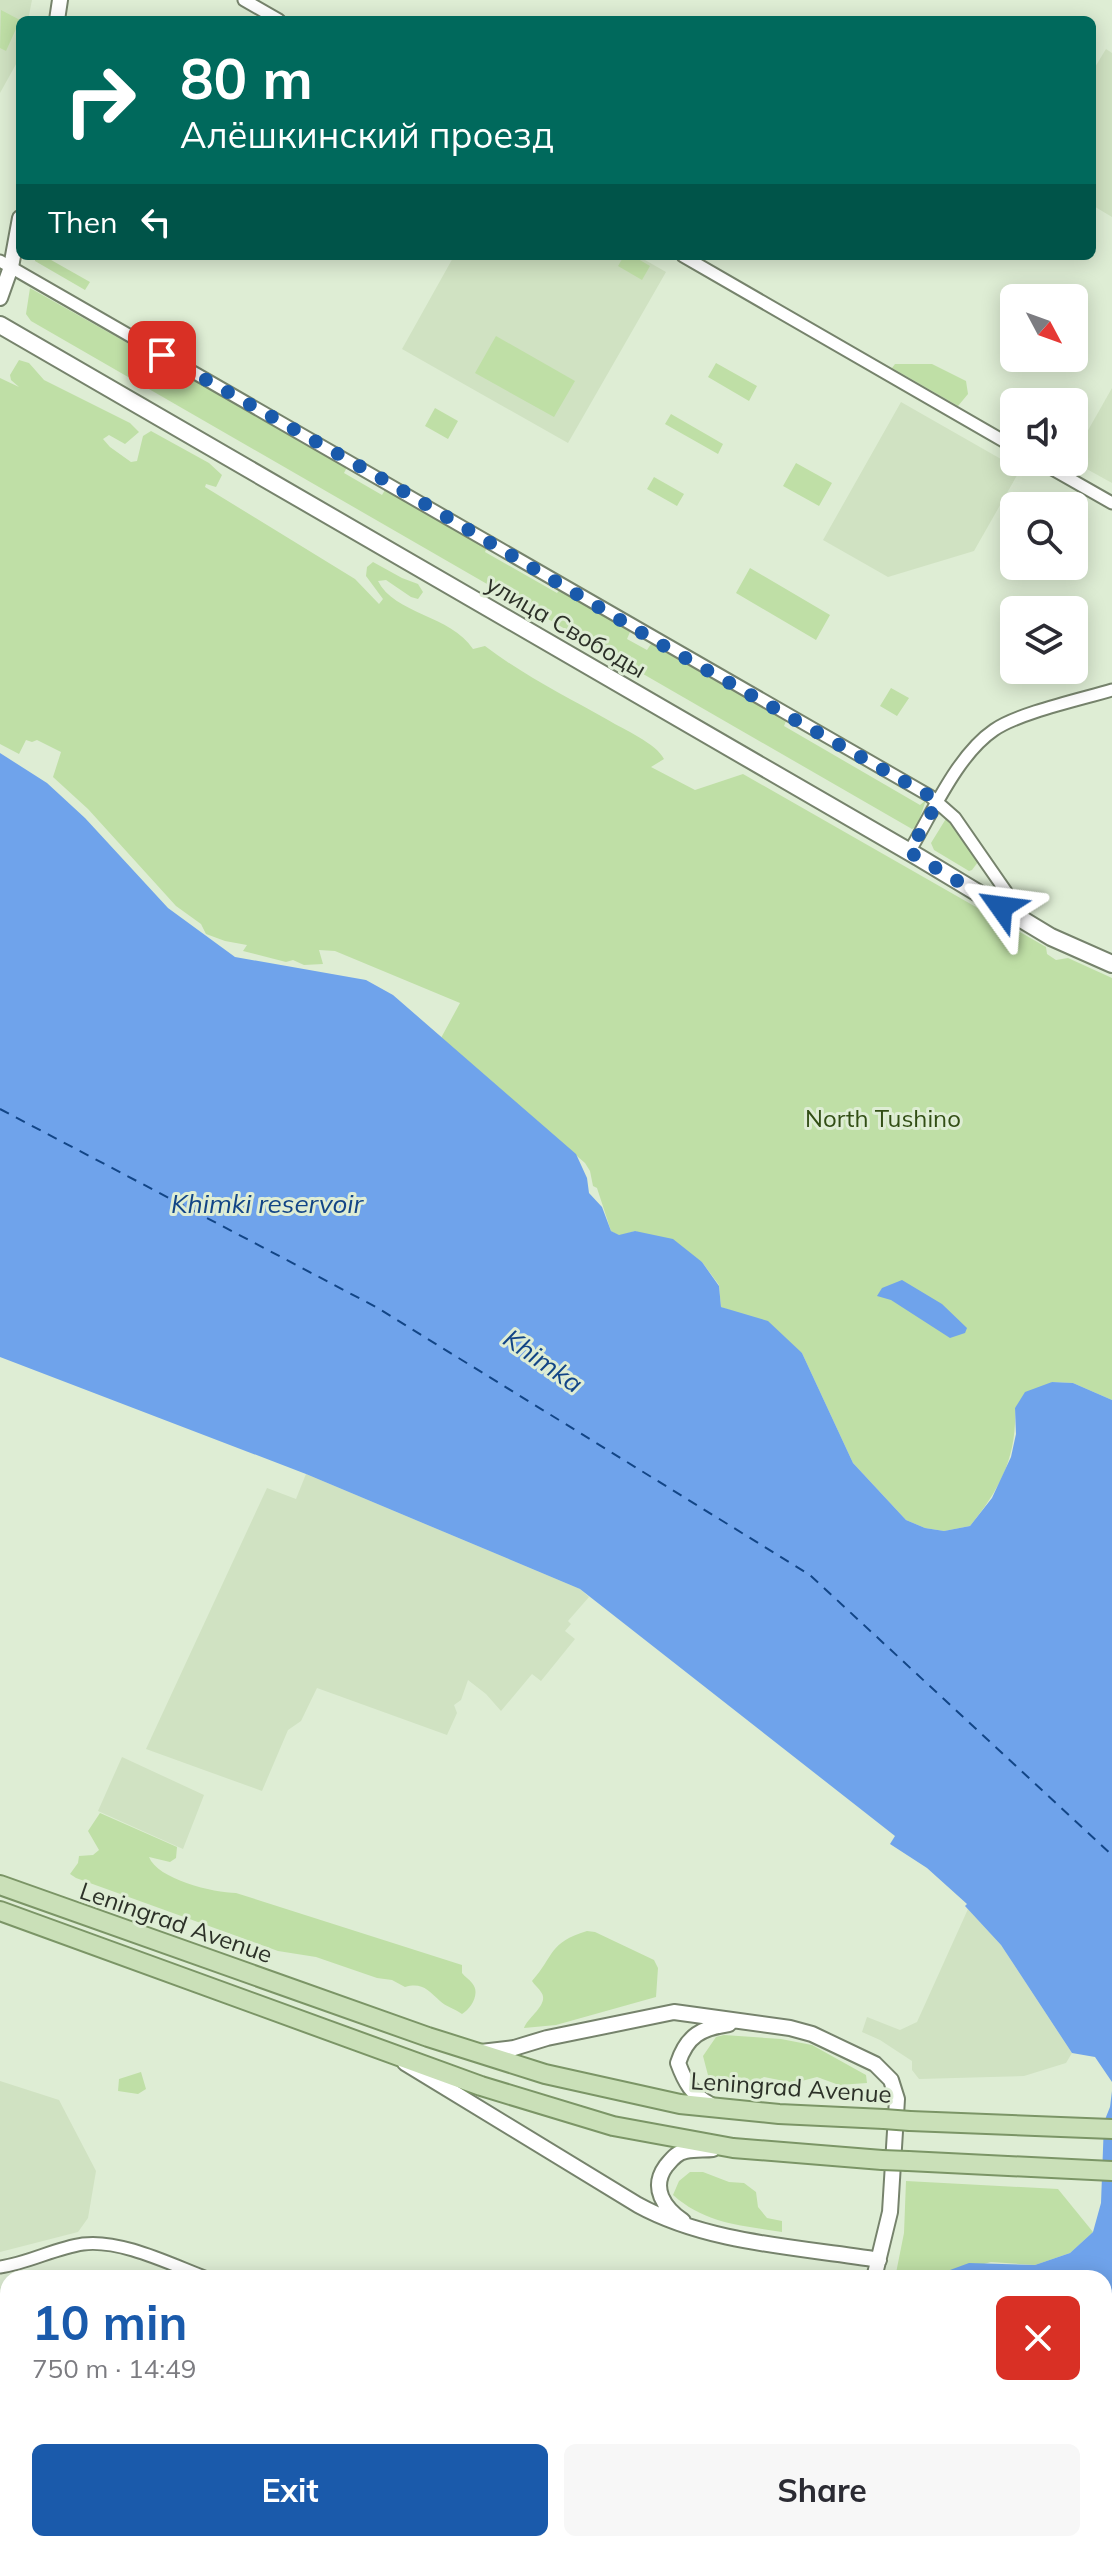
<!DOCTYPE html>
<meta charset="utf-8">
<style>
body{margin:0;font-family:Mulish,sans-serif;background:#f7f7f7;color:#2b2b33;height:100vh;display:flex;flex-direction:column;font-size:30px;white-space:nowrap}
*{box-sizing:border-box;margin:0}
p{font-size:26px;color:#7c7c81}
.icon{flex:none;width:44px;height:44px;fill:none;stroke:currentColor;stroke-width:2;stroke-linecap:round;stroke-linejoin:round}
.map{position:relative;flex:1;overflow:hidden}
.drawer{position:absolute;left:0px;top:2270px;width:1112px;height:282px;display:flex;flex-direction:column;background:#fff;border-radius:24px 24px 0 0;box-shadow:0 4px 20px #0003}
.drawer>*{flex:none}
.banner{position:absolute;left:16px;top:16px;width:1080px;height:244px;border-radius:12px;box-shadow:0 4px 20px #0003;background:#00695c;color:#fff;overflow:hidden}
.needle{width:52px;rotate:131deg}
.buttons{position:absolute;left:1000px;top:284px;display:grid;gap:16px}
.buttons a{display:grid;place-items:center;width:88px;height:88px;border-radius:12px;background:#fff;box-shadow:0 4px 20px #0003;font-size:40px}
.pin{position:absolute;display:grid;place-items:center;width:68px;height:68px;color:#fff;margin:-34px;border-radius:16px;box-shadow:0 4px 12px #0006}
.me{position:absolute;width:88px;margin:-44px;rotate:301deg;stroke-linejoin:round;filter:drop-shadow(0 0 6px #0008)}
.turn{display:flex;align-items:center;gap:28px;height:168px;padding:0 32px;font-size:36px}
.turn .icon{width:104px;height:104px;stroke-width:2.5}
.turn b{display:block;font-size:56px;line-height:68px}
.then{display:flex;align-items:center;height:76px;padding:0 32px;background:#0003;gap:16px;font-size:30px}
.round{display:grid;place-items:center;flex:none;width:84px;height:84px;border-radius:12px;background:#f7f7f7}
.headline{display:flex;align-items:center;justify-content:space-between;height:136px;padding:0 32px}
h1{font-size:48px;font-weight:700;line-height:60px;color:#1a5aab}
.button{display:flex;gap:16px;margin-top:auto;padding:16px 32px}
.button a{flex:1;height:92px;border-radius:12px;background:#1a5aab;color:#fff;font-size:32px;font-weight:700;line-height:92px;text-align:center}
.button a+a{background:#f7f7f7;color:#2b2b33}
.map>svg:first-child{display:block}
</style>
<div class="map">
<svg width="1112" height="2551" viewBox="0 0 1112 2551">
<rect width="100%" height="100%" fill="#deedd4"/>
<!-- built -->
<path fill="#d0e2c2" d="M0,0H32L28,20H20V57L0,93Z
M1106,49L1112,53V217L1092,205V72Z
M454,256H638L666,272L568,443L402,349Z
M1112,388V483L1074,462V455Z
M901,402L1020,470L974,551L888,577L823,540Z
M306,1474L580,1589L589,1597L568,1621L571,1624L565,1631L575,1639L541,1681L532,1674L501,1711L486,1694L468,1680L461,1700L454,1705L457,1713L447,1735L317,1688L301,1721L288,1730L262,1791L146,1749L267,1488L296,1499Z
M122,1757L204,1795L183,1849L98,1811Z
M968,1909L1001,1945L1072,2053L1066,2063L1024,2076L919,2079L912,2070V2061L880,2040L862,2032L867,2017L900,2030L917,2022Z
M0,2081L59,2100L96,2171L88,2218L78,2232L0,2252Z
M0,2439L8,2442V2504L0,2522Z"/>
<!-- green -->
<path fill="#bfdfa6" d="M1,10L20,20L6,51L0,48Z
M35,256H44L90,282L85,290L35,261Z
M624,256H633L650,266L642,280L618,266Z
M30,288L347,467L344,473L382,495L385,490L487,547L485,552L557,593L560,589L630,632L627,639L647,650L651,644L786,721L784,726L920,805L926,800L917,826L912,829L31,321L26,314Z
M496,336L575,381L554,417L475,373Z
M19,360L29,363L44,380L130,423L139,432L125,444L109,435L103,439L110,447L131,462L137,461L143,436L151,431L209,463L222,475L216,487L206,484L205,487L355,579L379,604L383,599L366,576L367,567L373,562L402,578L418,584L423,592L418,599L411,597L386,580L378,581C394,614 451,615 473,649L485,646C523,675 567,697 608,720C623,729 657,744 664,759L651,767L695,790L743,774L1046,947L1047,954L1056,960L1068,958L1112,978V1400L1073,1383L1052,1382L1015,1408C1017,1457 1000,1489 970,1526L944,1531L925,1528L906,1520L853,1463L802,1353L740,1314L721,1307L719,1285L702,1262L635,1231L619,1236L611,1231L597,1188L593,1186L590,1171L585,1163L441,1038L460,1003L335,951L319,950L323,964L304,965L293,960L286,962L243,951L247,945L225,941L206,934L201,924L176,906L88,809L53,777L61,752L37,740L32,742L26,740L19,754L0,744V378L19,387L11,380L10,375Z
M716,363L757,386L749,401L708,377Z
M895,364H932L966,381L968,394L958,406L892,368Z
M435,408L458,421L448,439L425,426Z
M671,414L723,444L718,454L665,424Z
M796,463L832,483L819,506L783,486Z
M654,477L684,494L677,506L647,489Z
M750,568L830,615L816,640L736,593Z
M891,688L909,698L897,716L880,706Z
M947,817L978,862L972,870L969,871L934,850L931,843Z
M100,1813L177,1847L176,1858L170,1862L149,1857C157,1879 214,1893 236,1893L462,1965V1973C465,1977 469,1979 472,1983C481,1993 471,2009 462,2014C455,2009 445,2006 440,2001C428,1990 422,1982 405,1987L392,1980L377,1978L316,1957L278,1951L76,1878L70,1874L78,1863L79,1856L93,1855L99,1850L88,1831Z
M587,1931L595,1932L654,1960L658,1968L656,1997L556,2025L524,2028C528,2017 550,2004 541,1992C539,1988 534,1985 532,1981C555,1955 548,1943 587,1931Z
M724,2035L781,2039L812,2045L866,2075L867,2083L839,2085L817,2077L794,2083L764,2077L751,2084L743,2085L709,2079L703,2056L716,2037Z
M141,2072L146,2089L138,2094L118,2091L119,2079Z
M690,2172H703L729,2182L744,2183L756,2192L758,2207L767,2218L782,2221V2232C740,2225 706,2224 673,2195L679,2181Z
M906,2181L1058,2189L1093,2232L1070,2253L1035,2265L991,2262L944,2275V2278H895L904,2233Z"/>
<!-- water -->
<path fill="#6fa3eb" d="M0,753L47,783L85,818L168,908L235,957L366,980L393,995L576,1154L587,1178L589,1193L602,1207L611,1231L619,1235L635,1231L673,1239L702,1262L719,1286L721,1307L768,1321L802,1353L853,1463L906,1520L925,1528L944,1531L970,1526L992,1498L1011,1457L1016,1434L1015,1408L1025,1392L1052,1382L1073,1383L1112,1400V2082L1095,2057L1072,2053L1001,1945L965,1906L967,1904L927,1868L890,1844L895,1836L580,1589L306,1474L0,1357Z
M902,1280L942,1304L967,1328L965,1333L950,1338L891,1300L877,1296L882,1288Z
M1112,2091V2383L1104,2381V2278H944L950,2270L969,2263L1035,2265L1070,2253L1093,2232L1101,2203L1104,2122L1110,2107Z"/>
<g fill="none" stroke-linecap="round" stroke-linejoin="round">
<!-- ferry -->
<path stroke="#124586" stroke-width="2" stroke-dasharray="10 8" stroke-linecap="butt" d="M0,1109L376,1307L810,1575L1112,1855"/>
<!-- minor casing -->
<g stroke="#76836c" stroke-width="15">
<path id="minor" d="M244,0L279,20
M683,256L1014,447
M0,261L930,796L955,818L1023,916
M1040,462L1112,503
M909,852C932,814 957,755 994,730C1018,713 1082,699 1112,690
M0,2267C29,2263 55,2248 83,2244C121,2239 172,2265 207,2278
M0,2421L8,2424
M338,2544L358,2551"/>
</g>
<!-- tertiary casing -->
<g stroke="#76836c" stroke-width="18">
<path id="tertiary" d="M57,20L60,0
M0,298L11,267L20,218
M481,2052L514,2048L547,2038L674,2012L790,2028L812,2034L875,2064L891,2080L897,2099L890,2212L874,2278
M405,2063L638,2205C709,2244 800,2247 879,2260
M711,2105C692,2095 685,2082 678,2063C687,2035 702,2028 729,2024
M683,2221C664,2208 650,2188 666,2166C672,2159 677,2152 686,2151C695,2149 704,2150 713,2149
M878,2544V2551"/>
</g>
<!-- secondary casing -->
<g stroke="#76836c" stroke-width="20">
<path id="secondary" d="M0,325L920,858L1051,937L1112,964"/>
</g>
<!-- primary casing -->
<g stroke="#7b9566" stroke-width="22">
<path id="primary" d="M0,1885L428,2037L545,2074L680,2104L779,2114L884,2119
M0,1911L481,2086L613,2126L733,2148L882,2160
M910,2121L1112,2129
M908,2161L1112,2171"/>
</g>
<!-- minor -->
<use href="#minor" stroke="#fff" stroke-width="11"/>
<!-- tertiary -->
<use href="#tertiary" stroke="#fff" stroke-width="14"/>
<!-- secondary -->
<use href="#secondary" stroke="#fff" stroke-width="16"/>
<!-- primary -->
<use href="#primary" stroke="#cae0b8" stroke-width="18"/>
<!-- primary-bridge casing -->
<g stroke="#7b9566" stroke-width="22" stroke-linecap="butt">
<path id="primary-bridge" d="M884,2119L910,2121
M882,2160L908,2161"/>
</g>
<!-- primary-bridge -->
<use href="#primary-bridge" stroke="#cae0b8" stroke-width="18"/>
</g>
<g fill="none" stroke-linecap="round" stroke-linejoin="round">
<!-- route -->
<path stroke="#1a5aab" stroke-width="14" stroke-dasharray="0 25.2" d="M162,355L393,485L664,646L930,796L937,803L909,852L1001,907"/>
</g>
<g text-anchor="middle" stroke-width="6" stroke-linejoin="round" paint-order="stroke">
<!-- street labels -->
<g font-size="24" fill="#2c3128" stroke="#deedd4">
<text transform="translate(566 627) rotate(30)" y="8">улица Свободы</text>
<text transform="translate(176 1923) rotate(19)" y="8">Leningrad Avenue</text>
<text transform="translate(791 2088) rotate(4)" y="8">Leningrad Avenue</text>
</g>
<!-- park labels -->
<g font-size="24" fill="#324e15" stroke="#deedd4">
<text x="883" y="1127">North Tushino</text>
</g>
<!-- water labels -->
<g font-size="26" font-style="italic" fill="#124586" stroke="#deedd4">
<text x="267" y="1213">Khimki reservoir</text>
<text transform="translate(543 1361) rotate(35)" y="9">Khimka</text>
</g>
</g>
</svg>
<div class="buttons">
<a><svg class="needle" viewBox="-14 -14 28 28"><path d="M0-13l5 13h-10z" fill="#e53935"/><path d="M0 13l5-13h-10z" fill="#7c7c81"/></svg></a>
<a><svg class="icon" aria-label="sound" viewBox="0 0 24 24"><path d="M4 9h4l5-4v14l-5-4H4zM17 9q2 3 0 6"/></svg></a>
<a><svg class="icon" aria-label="search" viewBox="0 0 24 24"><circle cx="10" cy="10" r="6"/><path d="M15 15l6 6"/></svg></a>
<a><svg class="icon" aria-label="layers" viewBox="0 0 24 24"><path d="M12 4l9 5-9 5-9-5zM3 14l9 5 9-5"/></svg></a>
</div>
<div class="pin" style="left:162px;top:355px;background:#d93025"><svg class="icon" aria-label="arrive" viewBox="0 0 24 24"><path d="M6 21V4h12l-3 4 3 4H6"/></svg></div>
<svg class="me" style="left:1001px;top:907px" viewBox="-20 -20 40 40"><path d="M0-17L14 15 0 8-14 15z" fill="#1a5aab" stroke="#fff" stroke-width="4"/></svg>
<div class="banner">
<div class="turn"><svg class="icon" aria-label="right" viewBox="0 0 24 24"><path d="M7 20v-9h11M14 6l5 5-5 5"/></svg><div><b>80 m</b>Алёшкинский проезд</div></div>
<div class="then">Then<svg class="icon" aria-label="left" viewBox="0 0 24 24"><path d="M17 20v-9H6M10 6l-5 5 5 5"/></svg></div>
</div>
<section class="drawer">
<div class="headline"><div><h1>10 min</h1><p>750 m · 14:49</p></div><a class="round" style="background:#d93025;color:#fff"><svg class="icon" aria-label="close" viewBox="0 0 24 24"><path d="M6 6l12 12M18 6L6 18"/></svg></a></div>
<div class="button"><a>Exit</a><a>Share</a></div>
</section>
</div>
